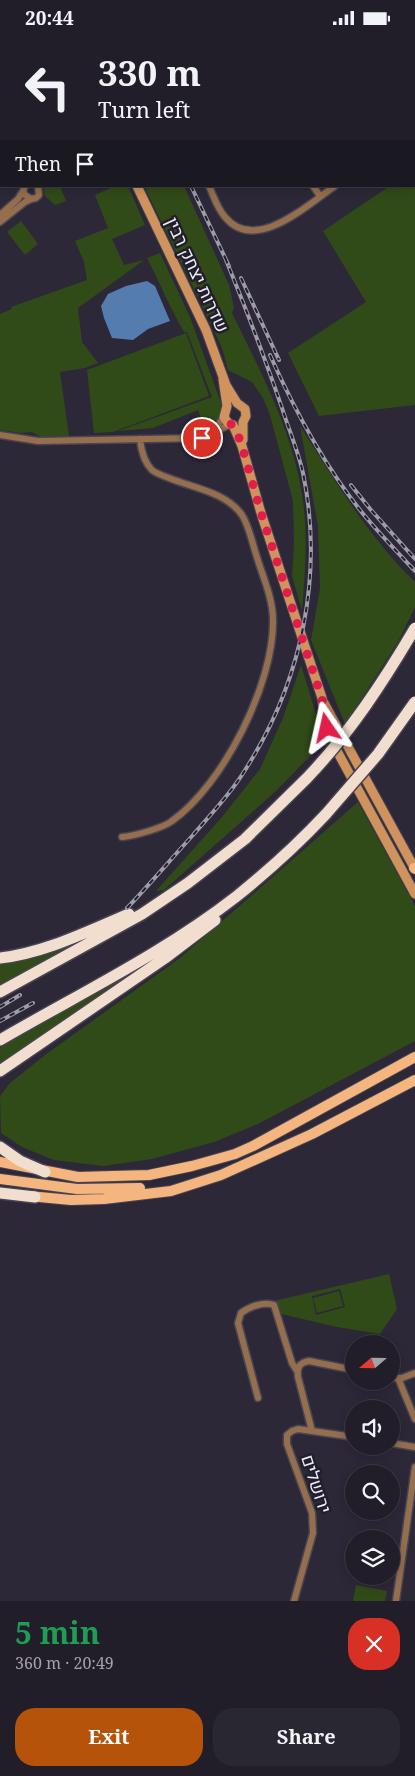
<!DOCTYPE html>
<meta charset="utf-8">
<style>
body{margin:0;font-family:"Noto Serif",Heebo,serif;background:#292732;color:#f1f3f6;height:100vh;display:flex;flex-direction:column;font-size:19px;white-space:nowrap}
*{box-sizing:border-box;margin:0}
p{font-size:16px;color:#a2a2a8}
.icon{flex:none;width:28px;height:28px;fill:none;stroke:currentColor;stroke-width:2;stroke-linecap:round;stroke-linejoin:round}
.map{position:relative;height:1566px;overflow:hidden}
.sheet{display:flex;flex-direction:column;background:#211e2a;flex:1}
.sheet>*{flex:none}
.top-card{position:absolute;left:0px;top:0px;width:415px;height:152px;box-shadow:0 2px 12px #0003,0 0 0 1px #3e3c47;background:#211e2a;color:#f1f3f6;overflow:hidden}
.needle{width:32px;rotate:250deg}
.buttons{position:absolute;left:345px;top:1300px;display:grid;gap:10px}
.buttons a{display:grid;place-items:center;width:55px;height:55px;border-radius:50%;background:#211e2a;box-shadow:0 2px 12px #0003,0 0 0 1px #3e3c47;font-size:25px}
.pin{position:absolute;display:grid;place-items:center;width:42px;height:42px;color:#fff;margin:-21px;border:2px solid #fff;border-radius:50%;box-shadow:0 1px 5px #0007}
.me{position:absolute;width:55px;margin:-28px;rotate:349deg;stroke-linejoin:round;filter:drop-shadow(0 0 4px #0008)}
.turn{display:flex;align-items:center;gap:18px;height:105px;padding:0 15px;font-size:22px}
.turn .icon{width:65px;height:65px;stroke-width:2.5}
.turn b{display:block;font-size:35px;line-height:42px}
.then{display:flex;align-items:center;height:48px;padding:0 15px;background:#0003;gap:10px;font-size:19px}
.round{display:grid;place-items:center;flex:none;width:52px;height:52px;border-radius:20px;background:#292732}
.overview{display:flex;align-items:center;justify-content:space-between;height:85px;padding:0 15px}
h1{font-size:30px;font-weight:700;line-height:38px;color:#1e9e55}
.cta{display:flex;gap:10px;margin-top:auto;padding:10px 15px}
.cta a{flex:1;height:58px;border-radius:20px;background:#b45309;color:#fff;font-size:20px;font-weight:700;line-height:58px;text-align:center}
.cta a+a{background:#292732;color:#f1f3f6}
.status{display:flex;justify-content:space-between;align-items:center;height:35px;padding:0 25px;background:#211e2a;direction:ltr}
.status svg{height:14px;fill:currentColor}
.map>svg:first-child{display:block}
</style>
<div class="status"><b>20:44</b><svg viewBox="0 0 49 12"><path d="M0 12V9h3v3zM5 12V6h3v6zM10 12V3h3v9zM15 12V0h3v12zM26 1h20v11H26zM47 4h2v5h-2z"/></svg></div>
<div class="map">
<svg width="415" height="1566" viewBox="0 0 415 1566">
<rect width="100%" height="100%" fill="#2c2838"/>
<!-- green -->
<path fill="#314b18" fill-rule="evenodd" d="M415,128V370L319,381L288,318L366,267L323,196L390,151H414Z
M43,151H60L66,166L55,170L45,161Z
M115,151H128L145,190L112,204L124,230L144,225L78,273L82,307L98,328L85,333L60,337L69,401L41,402L32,397L21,398L0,395V279L12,274L11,272L87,245L84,227L75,206L108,193L95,160Z
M144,151H184L229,250L234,273L232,278C261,338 294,398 303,466C308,502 305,540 302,576L292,541L294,509L293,466L270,380L263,363L252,347L228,335L222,313L208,283Z
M21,186L38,209L25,220L7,197Z
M160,218L190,282L230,393L216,397H206L198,375L153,393L118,396L212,362L187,297H184C170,273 160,248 147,223Z
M186,298L209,361L113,397L94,398L87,335Z
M300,391C334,444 369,503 415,547V572L398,607L345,689L311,605L320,553L318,491Z
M301,630L323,702L309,722L276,756L164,855L156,856L222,782L260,734L283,683Z
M358,767L415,871V1006L258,1089L214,1107L152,1124L103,1131L54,1125L22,1112L1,1098L0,1061L10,1048L45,1020L180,923Z
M65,909L68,916L0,953V929Z
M127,936L130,942L0,1030V1013L30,993Z
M389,1239L397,1274L380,1299L337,1292L277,1278L274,1266ZM340,1254L345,1272L316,1280L312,1261Z
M339,1256L343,1271L317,1278L313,1263Z
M356,1550L387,1556L385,1566H353Z"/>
<!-- water -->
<path fill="#547cae" d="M147,246L155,251L170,286L148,294L133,305L112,303L104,283L101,271L108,259L126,251Z"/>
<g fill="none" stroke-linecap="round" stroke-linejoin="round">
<!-- street casing -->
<g stroke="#474453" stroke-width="9">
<path id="street" d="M142,0L143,1
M211,0L212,1
M346,1L348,0
M0,67L1,70
M414,68L415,66
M25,151L23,156L25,160L31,164L36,163L39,160L38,151
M209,151C214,162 217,173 225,182C255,219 307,170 335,151
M313,151L320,161
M0,180L18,164L23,156
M0,187L25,167L31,164
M212,397L224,382
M0,400L38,406L202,403L231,389
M122,802C134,801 163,793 172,786C224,749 274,648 273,585C273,563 262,540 256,519C252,507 249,491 242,480C226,457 193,453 169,443C164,441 157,439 152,435C144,427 141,414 140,404
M391,1343H402L415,1338
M398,1343L415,1384
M258,1363L238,1288L241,1278C249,1272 264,1266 274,1270L292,1328L297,1336
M312,1396L298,1342C297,1332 299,1328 309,1326L354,1335
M391,1408L415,1412
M294,1566L313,1498L312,1478L287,1409V1400L292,1396L298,1394L354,1402
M396,1566L415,1432"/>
</g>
<!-- secondary casing -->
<g stroke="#474453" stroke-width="11">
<path id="secondary" d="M72,0L73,1
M137,151L206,295L226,350L237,368L245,374L246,381L243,387V405
M223,344L227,371L224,382L228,388L233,390L242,411L261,478L322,663L325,686L337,716L415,859
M324,668L415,834"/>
</g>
<!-- primary casing -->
<g stroke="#474453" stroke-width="12">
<path id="primary" d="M414,833L415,834
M0,1127L78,1142L149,1140L192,1131L235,1119L253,1111L415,1022
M0,1144L77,1154L140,1153
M29,1161L71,1165L104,1164L171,1156L221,1140L241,1131L312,1099L415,1045"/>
</g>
<!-- highway casing -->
<g stroke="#474453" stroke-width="14">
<path id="highway" d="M0,923C45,918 88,896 129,879
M0,957L142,879L188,848L245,804L307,743
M0,1005C79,959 164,918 237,861C268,836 298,809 326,779
M0,1036L165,923L215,885
M0,1112L20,1126L45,1137
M0,1158L35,1162"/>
</g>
<!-- street -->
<use href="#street" stroke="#956e4e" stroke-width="6"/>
<!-- secondary -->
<use href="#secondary" stroke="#d1935e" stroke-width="9"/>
<!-- primary -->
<use href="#primary" stroke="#f4b57f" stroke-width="10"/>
<!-- highway -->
<use href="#highway" stroke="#f2decf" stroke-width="11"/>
<!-- rail casing -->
<g stroke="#9e9ca8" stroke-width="4">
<path id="rail" d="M128,0V1
M191,151L229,231
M241,243L279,325
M270,320C295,376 325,432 364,480C380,499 398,518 415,536
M351,450L371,475L415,524
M127,873C150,849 171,824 193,800C212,778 232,757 247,732C302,645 324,539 303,438C298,416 289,395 282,373C265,323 246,274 226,225
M0,972L20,960
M0,986L33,968"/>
</g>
<!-- rail -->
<use href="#rail" stroke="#221f2d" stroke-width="2" stroke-dasharray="5.5" stroke-linecap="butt"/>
<!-- highway-bridge casing -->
<g stroke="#474453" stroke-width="14" stroke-linecap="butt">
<path id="highway-bridge" d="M307,743C350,698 384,646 415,593
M326,779L378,719L415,667"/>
</g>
<!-- highway-bridge -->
<use href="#highway-bridge" stroke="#f2decf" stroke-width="11"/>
</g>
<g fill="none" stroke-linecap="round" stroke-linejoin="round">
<!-- route -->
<path stroke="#e11d48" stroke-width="9" stroke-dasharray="0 16.2" d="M202,403L231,389L236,395L242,411L261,478L322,664L327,693"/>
</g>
<g text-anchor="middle" stroke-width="5" stroke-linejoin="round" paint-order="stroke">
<!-- street labels -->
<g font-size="18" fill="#efedf7" stroke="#221f2d">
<text transform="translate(197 240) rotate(65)" y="6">שדרות יצחק רבין</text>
<text transform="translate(316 1449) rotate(72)" y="6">ירושלים</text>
</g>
</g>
</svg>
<div class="buttons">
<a><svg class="needle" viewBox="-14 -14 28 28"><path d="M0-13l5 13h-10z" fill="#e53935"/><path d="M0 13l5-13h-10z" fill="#a2a2a8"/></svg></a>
<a><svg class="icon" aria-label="sound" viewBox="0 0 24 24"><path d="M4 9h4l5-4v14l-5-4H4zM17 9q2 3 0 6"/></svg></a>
<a><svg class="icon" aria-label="search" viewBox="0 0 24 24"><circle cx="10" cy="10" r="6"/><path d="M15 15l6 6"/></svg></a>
<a><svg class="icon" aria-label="layers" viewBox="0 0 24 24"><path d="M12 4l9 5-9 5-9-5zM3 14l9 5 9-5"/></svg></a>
</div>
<div class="pin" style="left:202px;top:403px;background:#d93025"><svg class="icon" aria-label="arrive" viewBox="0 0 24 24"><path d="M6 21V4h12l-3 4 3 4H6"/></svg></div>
<svg class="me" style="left:327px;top:693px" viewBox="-20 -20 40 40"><path d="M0-17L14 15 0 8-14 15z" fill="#e11d48" stroke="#fff" stroke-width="4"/></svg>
<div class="top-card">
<div class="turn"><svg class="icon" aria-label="left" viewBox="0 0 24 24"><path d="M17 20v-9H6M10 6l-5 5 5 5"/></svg><div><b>330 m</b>Turn left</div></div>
<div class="then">Then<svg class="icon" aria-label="arrive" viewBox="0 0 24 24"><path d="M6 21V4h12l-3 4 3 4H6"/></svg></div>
</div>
</div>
<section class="sheet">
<div class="overview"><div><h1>5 min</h1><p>360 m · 20:49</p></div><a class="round" style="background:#d93025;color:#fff"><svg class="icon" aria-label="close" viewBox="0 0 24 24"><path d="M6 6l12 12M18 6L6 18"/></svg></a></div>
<div class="cta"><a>Exit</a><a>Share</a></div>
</section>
